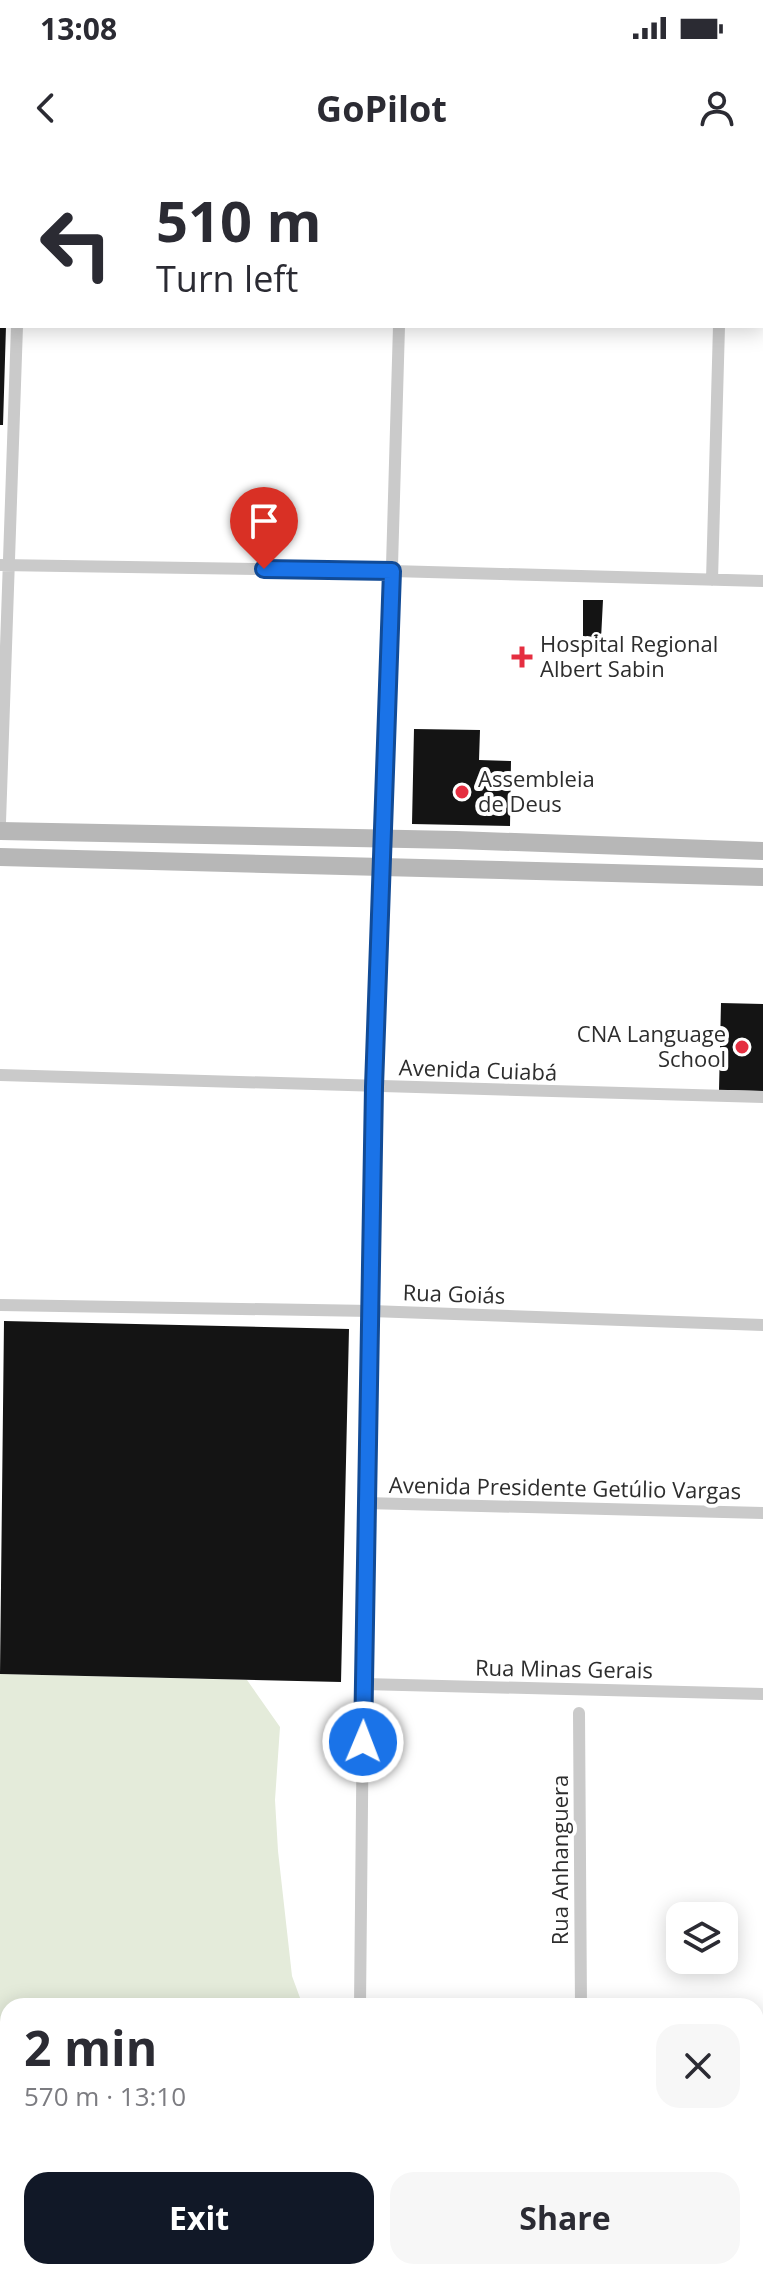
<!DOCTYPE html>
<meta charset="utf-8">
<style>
body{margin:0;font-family:"Open Sans",sans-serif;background:#f7f7f7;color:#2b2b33;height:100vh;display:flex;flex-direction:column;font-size:30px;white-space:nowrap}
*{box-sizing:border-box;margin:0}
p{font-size:26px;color:#7c7c81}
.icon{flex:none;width:44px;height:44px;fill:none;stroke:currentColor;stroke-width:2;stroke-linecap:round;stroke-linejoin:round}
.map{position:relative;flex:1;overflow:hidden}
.sheet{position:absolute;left:0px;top:1838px;width:764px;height:282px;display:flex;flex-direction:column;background:#fff;border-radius:24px 24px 0 0;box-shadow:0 4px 20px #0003}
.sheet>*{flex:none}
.guide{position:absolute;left:0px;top:0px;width:764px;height:168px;box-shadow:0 4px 20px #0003;background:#fff;color:#2b2b33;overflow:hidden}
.tools{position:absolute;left:666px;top:1742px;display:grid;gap:16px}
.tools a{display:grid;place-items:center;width:72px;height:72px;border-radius:16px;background:#fff;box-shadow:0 4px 20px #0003;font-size:40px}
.pin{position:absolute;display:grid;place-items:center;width:68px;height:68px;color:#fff;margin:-82px -34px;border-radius:50% 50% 50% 0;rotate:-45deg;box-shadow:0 0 8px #0007}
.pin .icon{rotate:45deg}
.me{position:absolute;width:88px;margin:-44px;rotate:1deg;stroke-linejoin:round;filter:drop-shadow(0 0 6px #0008)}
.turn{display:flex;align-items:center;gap:28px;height:168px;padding:0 24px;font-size:36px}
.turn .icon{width:104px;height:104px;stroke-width:2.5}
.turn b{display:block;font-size:56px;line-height:68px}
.round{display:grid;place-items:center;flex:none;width:84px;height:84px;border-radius:24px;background:#f7f7f7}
.overview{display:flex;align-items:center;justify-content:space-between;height:136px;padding:0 24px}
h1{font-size:48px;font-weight:700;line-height:60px}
.cta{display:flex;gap:16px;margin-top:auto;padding:16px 24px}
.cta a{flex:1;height:92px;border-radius:24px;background:#111827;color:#fff;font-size:32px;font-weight:700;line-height:92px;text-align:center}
.cta a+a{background:#f7f7f7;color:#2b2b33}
.status{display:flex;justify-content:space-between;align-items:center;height:56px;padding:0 40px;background:#fff;direction:ltr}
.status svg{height:22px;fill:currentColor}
header{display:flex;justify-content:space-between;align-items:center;height:104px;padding:0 24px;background:#fff;font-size:36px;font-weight:700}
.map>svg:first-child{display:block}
</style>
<div class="status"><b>13:08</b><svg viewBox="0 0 49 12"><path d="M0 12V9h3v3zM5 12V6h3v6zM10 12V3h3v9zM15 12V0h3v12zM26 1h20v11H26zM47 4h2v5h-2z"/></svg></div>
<header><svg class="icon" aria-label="back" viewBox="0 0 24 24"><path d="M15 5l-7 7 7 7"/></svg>GoPilot<svg class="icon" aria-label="person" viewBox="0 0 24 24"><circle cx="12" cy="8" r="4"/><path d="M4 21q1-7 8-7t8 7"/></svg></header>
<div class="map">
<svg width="763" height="2119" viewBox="0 0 763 2119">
<rect width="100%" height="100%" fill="#fff"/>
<!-- green -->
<path fill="#e4ebda" d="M0,1514L247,1520L280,1567L275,1640L278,1691L292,1816L303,1846H8V2112H756V1989L763,1986V2119H0Z"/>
<!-- building -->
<path fill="#141414" d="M0,166H6L3,265H0Z
M583,440H603L601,479L583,480Z
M414,569L480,570L479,600L511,601L510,666L412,664Z
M721,843L763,844V931L719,930Z
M4,1161L349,1169L341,1522L0,1514Z"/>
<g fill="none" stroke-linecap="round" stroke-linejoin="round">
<!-- path -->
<path stroke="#cacaca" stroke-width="3" stroke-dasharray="4 4" stroke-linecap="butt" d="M0,2110L8,2111
M181,2112L188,2119
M319,2119L327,2112
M345,2119L346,2112"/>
<!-- street -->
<path stroke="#cacaca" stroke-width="12" d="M232,2V0
M348,2V0
M525,2L526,0
M0,129H2
M762,150H763
M0,405L392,411L763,421
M712,420L719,166
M0,662L17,166
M0,915L763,937
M0,1145L371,1151L763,1165
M365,1343L763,1353
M364,1524L763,1534
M579,1553L581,1846
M360,1846L365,1343L374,927L384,679L399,166
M756,1901L763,1900"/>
<!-- secondary -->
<path stroke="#b7b7b7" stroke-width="18" d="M0,671L456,680L763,691
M0,697L763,717"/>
</g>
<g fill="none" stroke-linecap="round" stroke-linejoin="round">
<!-- route casing -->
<g stroke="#114b97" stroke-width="20">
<path id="route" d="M264,409L392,411L374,927L363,1582"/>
</g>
<!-- route -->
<use href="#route" stroke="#1a73e8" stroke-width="14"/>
</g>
<!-- markers -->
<g fill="#e52e40" stroke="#fff" stroke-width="3">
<path d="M518 485h8v8h8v8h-8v8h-8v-8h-8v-8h8z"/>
<circle cx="462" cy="632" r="8"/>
<circle cx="742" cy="887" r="8"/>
</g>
<g text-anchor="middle" stroke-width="8" stroke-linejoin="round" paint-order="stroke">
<!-- poi labels -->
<g font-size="22" fill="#2d2d2d" stroke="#fff" text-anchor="start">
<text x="540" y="492">Hospital Regional<tspan x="540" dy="25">Albert Sabin</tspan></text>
<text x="478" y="627">Assembleia<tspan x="478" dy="25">de Deus</tspan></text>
<text x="726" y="882" text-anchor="end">CNA Language<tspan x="726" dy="25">School</tspan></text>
</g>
<!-- street labels -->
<g font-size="22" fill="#2d2d2d" stroke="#fff">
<text transform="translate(478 910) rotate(2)" y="8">Avenida Cuiabá</text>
<text transform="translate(454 1134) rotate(2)" y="8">Rua Goiás</text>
<text transform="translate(565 1328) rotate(1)" y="8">Avenida Presidente Getúlio Vargas</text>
<text transform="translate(564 1509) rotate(1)" y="8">Rua Minas Gerais</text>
<text transform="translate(560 1700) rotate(-90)" y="8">Rua Anhanguera</text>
</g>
</g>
</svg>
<div class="tools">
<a><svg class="icon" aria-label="layers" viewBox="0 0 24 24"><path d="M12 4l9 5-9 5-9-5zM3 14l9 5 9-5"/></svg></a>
</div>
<div class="pin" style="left:264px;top:409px;background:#d93025"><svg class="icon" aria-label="arrive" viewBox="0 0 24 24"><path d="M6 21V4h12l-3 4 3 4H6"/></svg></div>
<svg class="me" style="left:363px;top:1582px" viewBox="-20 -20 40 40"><circle r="17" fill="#1a73e8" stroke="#fff" stroke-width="3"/><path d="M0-11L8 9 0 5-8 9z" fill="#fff"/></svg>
<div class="guide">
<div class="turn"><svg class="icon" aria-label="left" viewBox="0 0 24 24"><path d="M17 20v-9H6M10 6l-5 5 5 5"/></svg><div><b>510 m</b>Turn left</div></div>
</div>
<section class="sheet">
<div class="overview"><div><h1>2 min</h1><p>570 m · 13:10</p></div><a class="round"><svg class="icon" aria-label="close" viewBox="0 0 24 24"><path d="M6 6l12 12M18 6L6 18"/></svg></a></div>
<div class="cta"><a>Exit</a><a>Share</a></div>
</section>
</div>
